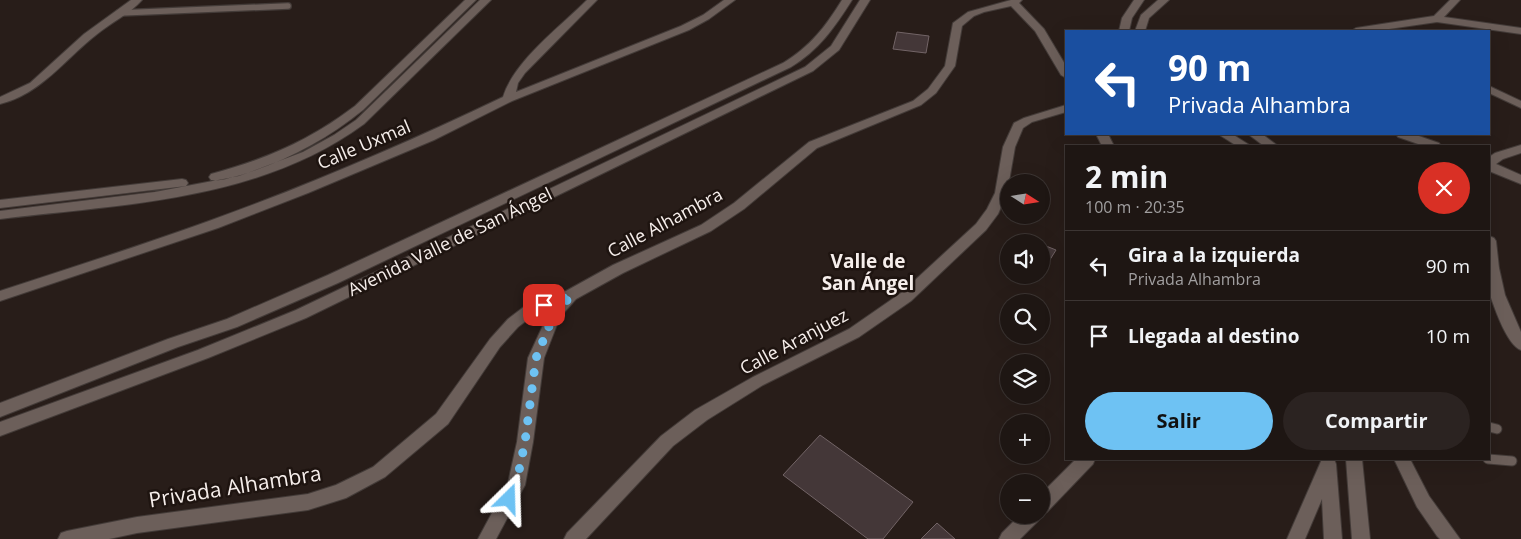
<!DOCTYPE html>
<html lang="es">
<meta charset="utf-8">
<style>
body{margin:0;font-family:"Open Sans",sans-serif;background:#2b2321;color:#f1f3f6;height:100vh;display:flex;flex-direction:column;font-size:19px;white-space:nowrap}
*{box-sizing:border-box;margin:0}
p{font-size:16px;color:#a19fa0}
.icon{flex:none;width:28px;height:28px;fill:none;stroke:currentColor;stroke-width:2;stroke-linecap:round;stroke-linejoin:round}
.map{position:relative;flex:1;overflow:hidden}
.details{position:absolute;left:1065px;top:145px;width:425px;height:315px;display:flex;flex-direction:column;background:#1e1613;border-radius:0px;box-shadow:0 5px 20px #0002,0 0 0 1px #3c3533}
.details>*{flex:none}
.guide{position:absolute;left:1065px;top:30px;width:425px;height:105px;border-radius:0px;box-shadow:0 5px 20px #0002,0 0 0 1px #3c3533;background:#1a4fa0;color:#fff;overflow:hidden}
.needle{width:32px;rotate:102deg}
.controls{position:absolute;left:1000px;top:174px;display:grid;gap:10px}
.controls a{display:grid;place-items:center;width:50px;height:50px;border-radius:50%;background:#1e1613;box-shadow:0 5px 20px #0002,0 0 0 1px #3c3533;font-size:25px}
.pin{position:absolute;display:grid;place-items:center;width:42px;height:42px;color:#fff;margin:-21px;border-radius:10px;box-shadow:0 2px 8px #0006}
.me{position:absolute;width:55px;margin:-28px;rotate:22deg;stroke-linejoin:round;filter:drop-shadow(0 0 4px #0008)}
.turn{display:flex;align-items:center;gap:18px;height:105px;padding:0 20px;font-size:22px}
.turn .icon{width:65px;height:65px;stroke-width:2.5}
.turn b{display:block;font-size:35px;line-height:42px}
.round{display:grid;place-items:center;flex:none;width:52px;height:52px;border-radius:26px;background:#2b2321}
.head{display:flex;align-items:center;justify-content:space-between;height:85px;padding:0 20px}
h1{font-size:30px;font-weight:700;line-height:38px}
.cta{display:flex;gap:10px;margin-top:auto;padding:10px 20px}
.cta a{flex:1;height:58px;border-radius:30px;background:#6ec2f3;color:#111;font-size:20px;font-weight:700;line-height:58px;text-align:center}
.cta a+a{background:#2b2321;color:#f1f3f6}
ul{padding:0;list-style:none}
li{display:flex;align-items:center;gap:15px;height:70px;padding:0 20px;border-top:1px solid #3c3533}
li div{flex:1}
li b{display:block;font-size:19px}
li em{font-style:normal}
.map>svg:first-child{display:block}
</style>
<div class="map">
<svg width="1521" height="539" viewBox="0 0 1521 539">
<rect width="100%" height="100%" fill="#281d19"/>
<!-- building -->
<path fill="#443738" stroke="#726466" d="M897,32L929,36L926,53L893,49Z
M1041,244L1056,250L1041,274Z
M820,435L913,502L883,539H868L783,475Z
M937,523L955,539H921Z"/>
<g fill="none" stroke-linecap="round" stroke-linejoin="round">
<!-- service-far1 casing -->
<g stroke="#433b38" stroke-width="8">
<path id="service-far1" d="M119,13L288,6"/>
</g>
<!-- service casing -->
<g stroke="#433b38" stroke-width="11">
<path id="service" d="M1489,427L1497,429
M1488,459L1512,461"/>
</g>
<!-- minor casing -->
<g stroke="#433b38" stroke-width="2">
<path id="minor" d="M131,0H142C130,14 110,23 96,35C64,60 41,94 0,104V97L30,83L84,34Z
M587,0H597L525,73L518,83L516,92L681,26L703,15L724,0H735L709,19L689,30L512,101L434,140L308,193L218,228L0,301V291C70,268 140,246 209,221C309,185 407,143 503,97C514,61 560,27 587,0Z
M1011,0H1022L1019,3L1044,29L1066,66V78L1061,75L1035,31L1011,6L984,12L974,16L962,26L955,66L936,93L921,105L817,148L744,209L711,231L623,273L576,299L560,317L544,358L533,442L525,485L496,539H478L508,483L517,442L528,358L551,308L535,314L518,327L500,347L448,424L385,477L346,498L308,510L137,533L109,539H58L61,533L67,531L137,517L308,494L336,485L373,467L436,414L490,339L508,319L525,306L566,291L613,265L701,225L734,203L809,142L913,101L928,89L945,66L953,23L968,12Z
M1450,0H1460L1444,17L1521,28V34L1437,22L1375,31H1351L1356,28L1434,16Z
M1489,86L1521,101V108L1489,93Z
M1066,105V112L1032,122L1023,128L1015,147L1007,193L998,214L986,230L911,301L859,337L763,385L707,420L673,446L586,539H564L567,533L661,436L695,410L753,377L849,329L901,293L976,224L987,209L995,193L1003,147L1014,123L1024,118Z
M1096,134H1108L1114,146H1102Z
M1396,134H1413L1439,143L1441,146H1424L1398,137Z
M1521,145V153L1503,159L1496,164L1521,175V184L1489,171V157L1495,153Z
M1489,236L1494,238L1496,241L1499,268L1505,295L1521,332V350C1507,345 1495,309 1490,295L1489,288Z
M1076,459H1095L1093,464L1047,512L1041,514V494Z
M1020,515H1041L1038,521L1020,539H999L1002,533Z"/>
</g>
<!-- tertiary casing -->
<g stroke="#433b38" stroke-width="2">
<path id="tertiary" d="M465,0H476L363,110C326,140 286,161 241,175C232,177 220,182 211,180L209,177L211,174C266,159 309,141 355,106Z
M480,0H491L364,124C259,201 124,204 0,219V211L155,192L239,176L303,152L334,135L356,120Z
M842,0H852C835,27 819,50 791,67L338,283L237,327L178,347L0,417V403L168,339L227,319L328,275L783,63C810,47 826,26 842,0Z
M860,0H870L839,50L813,71L306,318L208,358L0,436V422L198,350L296,310L805,67L831,46Z
M1134,0H1144L1132,18L1129,31H1119L1122,18Z
M1158,0H1169L1149,18L1145,31H1135L1141,15Z
M1218,134H1232L1251,146H1237Z
M1248,134H1262L1278,146H1264Z
M182,179L186,180L188,183L186,186L0,208V200Z
M1322,459H1334L1336,464L1342,539H1324L1322,499L1305,539H1287Z
M1346,459H1362L1370,539H1352Z
M1394,459H1410L1429,496L1460,539H1440L1437,536L1417,507Z"/>
</g>
<!-- service-far1 -->
<use href="#service-far1" stroke="#6c5f5a" stroke-width="5.5"/>
<!-- service -->
<use href="#service" stroke="#6c5f5a" stroke-width="9"/>
<!-- minor -->
<use href="#minor" fill="#6c5f5a" fill-rule="evenodd"/>
<!-- tertiary -->
<use href="#tertiary" fill="#6c5f5a" fill-rule="evenodd"/>
</g>
<g fill="none" stroke-linecap="round" stroke-linejoin="round">
<!-- route -->
<path stroke="#6ec2f3" stroke-width="9" stroke-dasharray="0 16.2" d="M509,499L516,485L525,442L536,358L554,314L572,295L544,305"/>
</g>
<g text-anchor="middle" stroke-width="5" stroke-linejoin="round" paint-order="stroke">
<!-- street labels -->
<g font-size="18" fill="#f6eeeb" stroke="#1e1410">
<text transform="translate(364 145) rotate(-23)" y="6">Calle Uxmal</text>
<text transform="translate(665 223) rotate(-28)" y="6">Calle Alhambra</text>
<text transform="translate(450 242) rotate(-26)" y="6">Avenida Valle de San Ángel</text>
<text transform="translate(794 342) rotate(-28)" y="6">Calle Aranjuez</text>
</g>
<!-- neighbourhood labels -->
<g font-size="19" font-weight="bold" fill="#f6eeeb" stroke="#1e1410">
<text x="868" y="268">Valle de<tspan x="868" dy="22">San Ángel</tspan></text>
</g>
<!-- near-street labels -->
<g font-size="21" fill="#f6eeeb" stroke="#1e1410">
<text transform="translate(235 487) rotate(-9)" y="7">Privada Alhambra</text>
</g>
</g>
</svg>
<div class="controls">
<a><svg class="needle" viewBox="-14 -14 28 28"><path d="M0-13l5 13h-10z" fill="#e53935"/><path d="M0 13l5-13h-10z" fill="#a19fa0"/></svg></a>
<a><svg class="icon" aria-label="sound" viewBox="0 0 24 24"><path d="M4 9h4l5-4v14l-5-4H4zM17 9q2 3 0 6"/></svg></a>
<a><svg class="icon" aria-label="search" viewBox="0 0 24 24"><circle cx="10" cy="10" r="6"/><path d="M15 15l6 6"/></svg></a>
<a><svg class="icon" aria-label="layers" viewBox="0 0 24 24"><path d="M12 4l9 5-9 5-9-5zM3 14l9 5 9-5"/></svg></a>
<a>+</a>
<a>−</a>
</div>
<div class="pin" style="left:544px;top:305px;background:#d93025"><svg class="icon" aria-label="arrive" viewBox="0 0 24 24"><path d="M6 21V4h12l-3 4 3 4H6"/></svg></div>
<svg class="me" style="left:509px;top:499px" viewBox="-20 -20 40 40"><path d="M0-17L14 15 0 8-14 15z" fill="#6ec2f3" stroke="#fff" stroke-width="4"/></svg>
<div class="guide">
<div class="turn"><svg class="icon" aria-label="left" viewBox="0 0 24 24"><path d="M17 20v-9H6M10 6l-5 5 5 5"/></svg><div><b>90 m</b>Privada Alhambra</div></div>
</div>
<section class="details">
<div class="head"><div><h1>2 min</h1><p>100 m · 20:35</p></div><a class="round" style="background:#d93025;color:#fff"><svg class="icon" aria-label="close" viewBox="0 0 24 24"><path d="M6 6l12 12M18 6L6 18"/></svg></a></div>
<ul>
<li><svg class="icon" aria-label="left" viewBox="0 0 24 24"><path d="M17 20v-9H6M10 6l-5 5 5 5"/></svg><div><b>Gira a la izquierda</b><p>Privada Alhambra</p></div><em>90 m</em></li>
<li><svg class="icon" aria-label="arrive" viewBox="0 0 24 24"><path d="M6 21V4h12l-3 4 3 4H6"/></svg><div><b>Llegada al destino</b></div><em>10 m</em></li>
</ul>
<div class="cta"><a>Salir</a><a>Compartir</a></div>
</section>
</div>
